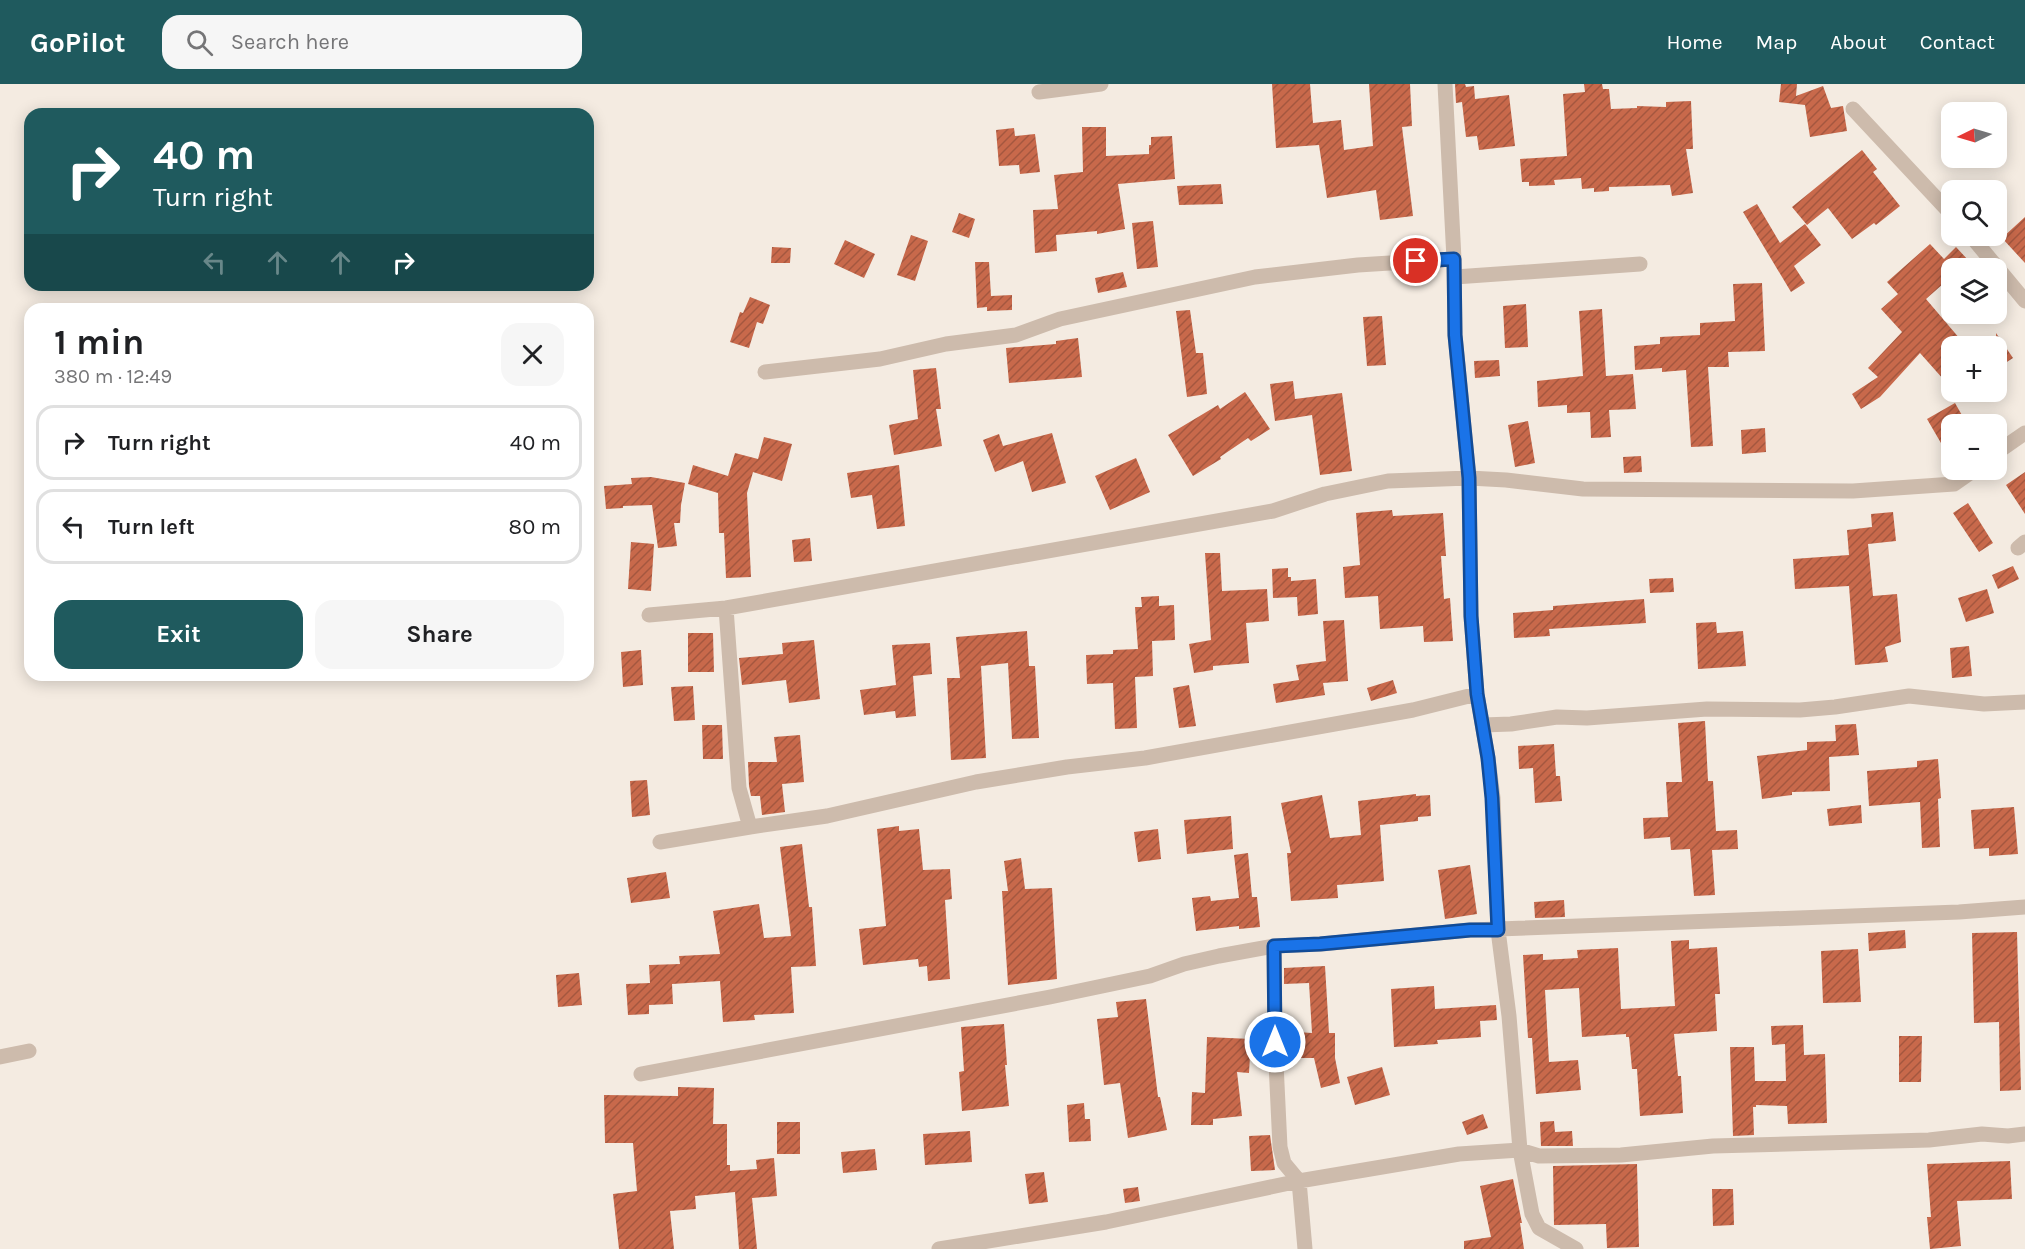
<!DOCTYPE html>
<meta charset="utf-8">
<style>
body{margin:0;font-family:Karla,sans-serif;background:#f6f6f6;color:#202124;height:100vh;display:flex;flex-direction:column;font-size:22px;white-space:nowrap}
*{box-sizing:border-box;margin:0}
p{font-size:20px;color:#757577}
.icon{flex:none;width:33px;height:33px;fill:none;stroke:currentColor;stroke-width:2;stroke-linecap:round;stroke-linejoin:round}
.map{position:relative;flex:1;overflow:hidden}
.details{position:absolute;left:24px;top:219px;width:570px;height:378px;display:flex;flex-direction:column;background:#fff;border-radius:18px;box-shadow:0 3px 15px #0003}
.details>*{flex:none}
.hud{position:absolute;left:24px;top:24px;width:570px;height:183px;border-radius:18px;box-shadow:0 3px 15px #0003;background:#1f5a5e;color:#fff;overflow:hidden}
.needle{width:39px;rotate:265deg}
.tools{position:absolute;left:1941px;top:18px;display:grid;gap:12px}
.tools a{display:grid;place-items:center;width:66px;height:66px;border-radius:12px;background:#fff;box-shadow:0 3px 15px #0003;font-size:30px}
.pin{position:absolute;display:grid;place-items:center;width:51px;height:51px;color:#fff;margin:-26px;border:3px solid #fff;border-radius:50%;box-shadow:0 2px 6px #0007}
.me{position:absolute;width:66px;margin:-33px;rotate:0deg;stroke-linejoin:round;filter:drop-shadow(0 0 4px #0008)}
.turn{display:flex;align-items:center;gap:21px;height:126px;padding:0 30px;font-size:27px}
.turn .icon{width:78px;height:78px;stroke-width:2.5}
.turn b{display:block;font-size:42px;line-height:51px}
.lanes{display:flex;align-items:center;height:57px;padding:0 30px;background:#0003;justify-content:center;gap:30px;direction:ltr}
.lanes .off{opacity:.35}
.round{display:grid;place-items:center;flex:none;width:63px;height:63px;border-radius:18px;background:#f6f6f6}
.head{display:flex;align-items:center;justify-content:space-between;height:102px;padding:0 30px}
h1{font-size:36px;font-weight:700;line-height:45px}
.primary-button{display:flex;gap:12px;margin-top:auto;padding:12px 30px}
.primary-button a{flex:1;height:69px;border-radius:18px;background:#1f5a5e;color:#fff;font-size:24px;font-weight:700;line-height:69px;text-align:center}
.primary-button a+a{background:#f6f6f6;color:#202124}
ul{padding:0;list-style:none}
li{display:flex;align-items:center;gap:18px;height:75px;margin:0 12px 9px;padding:0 18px;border:3px solid #e0e0e0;border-radius:18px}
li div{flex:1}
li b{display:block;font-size:22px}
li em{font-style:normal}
header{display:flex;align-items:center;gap:36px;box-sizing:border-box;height:84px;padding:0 30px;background:#1f5a5e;color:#fff}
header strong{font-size:28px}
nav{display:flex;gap:33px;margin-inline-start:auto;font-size:21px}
.search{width:420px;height:54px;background:#f6f6f6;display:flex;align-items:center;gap:15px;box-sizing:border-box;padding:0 21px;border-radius:18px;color:#757577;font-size:22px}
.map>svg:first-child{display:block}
</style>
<header>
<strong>GoPilot</strong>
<div class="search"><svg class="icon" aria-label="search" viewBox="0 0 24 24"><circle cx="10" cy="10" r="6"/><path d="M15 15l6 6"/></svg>Search here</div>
<nav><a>Home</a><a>Map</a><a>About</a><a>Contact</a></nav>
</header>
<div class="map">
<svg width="2025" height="1165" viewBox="0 0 2025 1165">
<defs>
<pattern id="building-hatch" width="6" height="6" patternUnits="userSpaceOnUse" patternTransform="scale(1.5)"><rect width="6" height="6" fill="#c8694b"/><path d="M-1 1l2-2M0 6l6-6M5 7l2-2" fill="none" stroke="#a4573f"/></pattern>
</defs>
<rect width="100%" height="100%" fill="#f4ebe1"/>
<!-- building -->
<path fill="url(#building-hatch)" d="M1272,0H1310L1313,39L1341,36L1344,66L1373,62L1369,0H1410L1412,42L1402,43L1413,132L1380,136L1376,106L1327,114L1319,61L1276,64Z
M1455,0H1465L1466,3L1474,2L1475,15L1509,11L1515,62L1479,66L1477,52L1466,53L1462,18L1456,19Z
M1584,0H1602L1603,5H1609L1611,25L1637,24V22L1666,23V18L1691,17L1693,65H1686L1693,109L1672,112L1670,101L1609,103V107L1594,108V104L1582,105L1581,94L1554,96L1555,101L1529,102V98H1522L1520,75L1567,72L1563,10L1585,8Z
M1781,0H1797L1796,12L1823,2L1831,24L1843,22L1847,47L1810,53L1805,21L1779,18Z
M1082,43H1106V72L1149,70V61H1151V53L1172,52L1175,95L1118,100L1125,145L1097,150V147L1056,151L1057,167L1035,169L1033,126L1058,125L1054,91L1083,88Z
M1014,44L1015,52L1035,50L1040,88L1020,90L1019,81L999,82L996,46Z
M1862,66L1877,85L1873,88L1900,122L1876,141L1874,139L1852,155L1828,124L1807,141L1792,123Z
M1221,100L1223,120L1179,121L1177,102Z
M1757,120L1780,159L1805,140L1821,161L1794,182L1805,199L1791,208L1743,128Z
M959,129L975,135L969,154L952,148Z
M2025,133V179L2002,154Z
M1153,137L1158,183L1137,185L1132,139Z
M911,151L928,157L915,197L897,191Z
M845,156L875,170L864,194L834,180Z
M1930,160L1944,175L1956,163L1969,177L1962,184H1952V192L1926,215L1966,262H1952V305L1920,269L1880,313L1861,325L1852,310L1878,293L1868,284L1902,248L1881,225L1898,210L1887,198Z
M772,163L791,164L790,179H771Z
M975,178H989L991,212L1012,211V226L987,227V223L977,224Z
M1123,188L1127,203L1098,209L1095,194Z
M1762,199L1765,267L1728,268L1729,283H1708L1713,362L1691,363L1686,286L1662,288V284L1635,286L1634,262L1660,260V253L1700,251V239L1735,237L1733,200Z
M750,213L770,221L763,240L757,238L749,264L730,258L740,228L743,229Z
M1526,220L1528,263L1505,264L1503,222Z
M1602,225L1606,292L1633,290L1636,325L1609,326L1611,353L1591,354L1590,328L1567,329V321L1538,323L1537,297L1583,292L1579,227Z
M1190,226L1196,269H1203L1207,310L1187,313L1176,227Z
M1382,232L1386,281L1367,282L1363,233Z
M1996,249L2013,274L1996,285Z
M1078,254L1082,293L1009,299L1006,264L1056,260V257Z
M1499,276L1500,292L1475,294L1474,277Z
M936,284L941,325H936L942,362L894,371L889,341L918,335L913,286Z
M1293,297L1295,315L1342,309L1352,387L1320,391L1312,331L1275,337L1270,300Z
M1245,308L1270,345L1251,357L1248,354L1220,373L1221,375L1193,392L1168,351L1218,321L1220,325Z
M1955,319L1967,340H1952V378L1927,335Z
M1528,337L1535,379L1515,383L1508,341Z
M1765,344L1766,368L1742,370L1741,346Z
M1052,349L1066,399L1032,408L1023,377L995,388L983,356L999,350L1003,362Z
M764,353L792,360L782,397L753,388L747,409L751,493L726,494L724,449H719L718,409L688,400L693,381L728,392L735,369L758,375Z
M1641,372L1642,388L1624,389L1623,373Z
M1136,374L1150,408L1110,426L1095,392Z
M899,381L905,442L877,445L872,411L851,414L847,389Z
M2025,388V430L2006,401Z
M651,393L685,399L681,421L680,439H674L677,462L658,464L652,421L623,422V424L606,425L604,402L632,400L631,394Z
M1968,419L1993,459L1979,468L1953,429Z
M1392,426L1393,432L1443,429L1446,472H1441L1444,515L1450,514L1453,557L1424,558L1423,542L1380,545L1378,512L1345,514L1343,483L1360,481L1356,429Z
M1893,428L1896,457L1868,460L1873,512L1897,510L1901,558L1885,563L1888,578L1855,581L1849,502L1795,505L1793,475L1849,471L1847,446L1872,443L1871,430Z
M810,454L812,477L794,478L792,456Z
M631,458L654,460L651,507L628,505Z
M1205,469H1220L1222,507L1267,505L1269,537L1246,539L1249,579L1213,582V586L1194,589L1189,560L1211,556Z
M2013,482L2019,495L1998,505L1992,491Z
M1288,484V493H1291V497L1316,495L1318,530L1298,532L1297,513L1273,514L1272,485Z
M1673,494L1674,508L1650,509L1649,495Z
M1987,505L1994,529L1966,538L1958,514Z
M1159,512V522L1174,521L1175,556L1152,557L1153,592L1135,593L1137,644L1115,645L1113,599L1087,600L1086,571L1113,570V566L1138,565L1135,523H1142L1141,513Z
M1644,515L1646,539L1549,545L1550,552L1514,554L1513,529L1553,526V522Z
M1344,536L1348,597L1323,599L1325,611L1276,619L1273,600L1299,596L1296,581L1326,577L1323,537Z
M1716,538L1717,549L1743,547L1746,582L1698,585L1696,539Z
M1027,547L1029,582H1035L1039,654L1012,655L1008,579L981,582L986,674L951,676L947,594H960L956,553Z
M688,549H713L714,588H688Z
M814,556L820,615L789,619L786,596L742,601L739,574L783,570L782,559Z
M930,559L932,590L913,592L916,632L896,634L895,627L864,631L860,606L896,601L892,561Z
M1969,562L1972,592L1952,594L1950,564Z
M641,566L643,601L623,603L621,568Z
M1393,596L1397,609L1371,617L1367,604Z
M1189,601L1196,642L1179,644L1173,604Z
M693,602L695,636L674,637L671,603Z
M1705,637L1708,697H1713L1716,747L1737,746L1738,765L1712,766L1715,811L1694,812L1690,765L1671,766L1670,753L1644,755L1643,734L1668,733L1666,698H1682L1678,639Z
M1856,640L1859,671L1829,673L1830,707L1792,708V711L1762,715L1757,672L1807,666V658L1836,657L1835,641Z
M702,641H722L723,675H703Z
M800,651L804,698L782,700L785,728L762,731L760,712H751L749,702L748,678H777L774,653Z
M1554,660L1556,692H1560L1562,717L1535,719L1533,684L1519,685L1518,662Z
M1938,675L1941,714L1938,715L1940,763L1922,764L1920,718L1869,722L1867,687L1917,683V677Z
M647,696L650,731L632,733L630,697Z
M1416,710V712L1430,711L1431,732L1418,733V737L1380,741L1384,797L1337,801L1338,814L1291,817L1287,769H1291L1281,719L1322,711L1330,754L1361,751L1358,717Z
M1861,721L1862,739L1829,742L1827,725Z
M2014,723L2018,770L1989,772V764L1974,765L1971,726Z
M1231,732L1233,765L1187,770L1184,736Z
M899,742V747L919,745L923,786L950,785L952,815L945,816L950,895L928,897L927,882L919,883L918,875L863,881L859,845L886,842L877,745Z
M1158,745L1161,775L1138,778L1134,748Z
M802,760L809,823H812L816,882L791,883L794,929L754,931L755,936L723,938L720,897L672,900L673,920L649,921V930L628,931L626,900L650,899L649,881L680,880L679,872L720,870L713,827L759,820L764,854L791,852L780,763Z
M1248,769L1252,813H1257L1260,843L1239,845V842L1196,847L1192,814L1210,812L1211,817L1239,814L1234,771Z
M1021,774L1025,805L1052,804L1057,895L1008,901L1002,807H1008L1004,777Z
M1470,781L1477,830L1445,835L1438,786Z
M666,788L670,814L631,819L627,794Z
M1564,816L1565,833L1535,834L1534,818Z
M1905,846L1906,864L1869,867L1868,849Z
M2017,848L2021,1006L2000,1007L1999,938L1974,939L1972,849Z
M1689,856V865L1717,863L1720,910H1715L1717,947L1674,950L1678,992H1681L1683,1029L1640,1032L1637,985H1632L1629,953H1626V950L1582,953L1579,904L1545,906L1549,978L1578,976L1581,1006L1536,1010L1532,954H1528L1523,871L1543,870V876L1578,874L1577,866L1618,864L1621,925L1675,922L1671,857Z
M1858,865L1861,918L1823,919L1821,867Z
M1325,882L1329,949H1335V974L1340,999L1321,1004L1314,974H1296V948L1312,949L1309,899L1284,900V884Z
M579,889L582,921L558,923L556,891Z
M1434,902L1435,925L1496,921L1497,936L1480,937L1481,953L1437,956L1438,960L1394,963L1391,905Z
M1146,915L1158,1013H1160L1167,1046L1128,1054L1120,999L1104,1001L1097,935L1118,933L1116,918Z
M1004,940L1007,981H1005L1009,1022L962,1027L959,988L964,987L961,943Z
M1803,941L1804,971L1825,970L1827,1039L1788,1040L1787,1022L1756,1021V1023H1753L1754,1051L1733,1052L1730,963H1754L1755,997H1786L1785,960L1772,961L1771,942Z
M1899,952H1922L1921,998H1899Z
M1207,953L1251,955L1249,989L1237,988L1242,1032L1213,1035V1041H1191L1192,1008L1205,1009Z
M1382,983L1390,1011L1355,1021L1347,993Z
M678,1003L714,1004L713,1040H727V1081H730V1087L757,1085L756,1076L774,1074L777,1112L752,1114L757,1165H739L735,1108L695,1112L696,1125L670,1127L674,1165H619L613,1110L637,1107L633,1059H605L604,1011L678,1012Z
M1084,1019L1085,1035H1090L1091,1057L1069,1058L1067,1021Z
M1483,1030L1488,1044L1467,1051L1462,1038Z
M1554,1037L1555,1048L1572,1047L1573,1062H1541L1540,1038Z
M777,1038H800V1070H777Z
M970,1047L972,1078L925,1081L923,1050Z
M1270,1051L1275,1086L1251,1087L1249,1052Z
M875,1065L877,1086L843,1089L841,1068Z
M2010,1077L2012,1115L1957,1117L1961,1162L1930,1165L1927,1133H1931L1927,1080Z
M1637,1080L1639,1163L1607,1164L1606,1140L1554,1141L1553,1082Z
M1044,1088L1048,1118L1029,1120L1025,1090Z
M1513,1095L1522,1139H1520L1524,1165H1464V1157L1491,1153L1480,1102Z
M1138,1103L1140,1117L1125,1119L1123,1105Z
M1712,1105H1733L1734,1141L1713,1142Z"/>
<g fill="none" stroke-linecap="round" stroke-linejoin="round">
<!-- street -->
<path stroke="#cdbbac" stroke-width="15" d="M1445,0L1454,175L1455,251L1469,394L1471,532L1477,610L1488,674L1493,714L1498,846L1509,932L1520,1066L1532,1130L1539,1144L1576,1165
M1039,8L1101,0
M1853,25L1952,131
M1971,152L2025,217
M1455,193L1640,180
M765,288L880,275L946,260L1016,251L1060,235L1255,193L1358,181L1454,175
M1996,369L2025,349
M2018,464L2025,458
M726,524L739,704L750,743
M649,531L726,524L1273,427L1325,410L1388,397L1469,394L1506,396L1583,405L1853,407L1954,400L1974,386
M1483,641L1511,640L1557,633L1587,634L1707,625L1800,626L1835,623L1909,612L1984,620L2025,618
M660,758L750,743L827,732L976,698L1067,683L1145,674L1413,626L1477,610
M1274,862L1275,958L1280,1063L1284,1079L1299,1097L1305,1165
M0,973L29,967
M641,990L1050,913L1150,892L1184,880L1219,872L1274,862L1321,860L1470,846L1959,828L2025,823
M939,1165L1106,1138L1299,1097L1459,1070L1520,1066L1539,1072L1621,1071L1713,1062L1929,1056L1982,1050L2008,1052L2025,1050"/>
</g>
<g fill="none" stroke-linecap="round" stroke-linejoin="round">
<!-- route casing -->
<g stroke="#114b97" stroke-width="15">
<path id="route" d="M1275,958L1274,862L1320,860L1470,846H1498L1492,714L1488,674L1477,610L1471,532L1469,394L1455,251L1454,175L1416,177"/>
</g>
<!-- route -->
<use href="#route" stroke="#1a73e8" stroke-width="10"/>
</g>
</svg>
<div class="tools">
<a><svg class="needle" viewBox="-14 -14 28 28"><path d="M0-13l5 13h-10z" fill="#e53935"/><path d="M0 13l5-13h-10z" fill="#757577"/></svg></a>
<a><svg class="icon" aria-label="search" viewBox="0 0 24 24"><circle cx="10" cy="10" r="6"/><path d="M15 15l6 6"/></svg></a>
<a><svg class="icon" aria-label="layers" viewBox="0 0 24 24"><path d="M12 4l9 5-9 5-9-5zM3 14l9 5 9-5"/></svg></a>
<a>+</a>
<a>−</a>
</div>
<div class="pin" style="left:1416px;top:177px;background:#d93025"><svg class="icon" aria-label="arrive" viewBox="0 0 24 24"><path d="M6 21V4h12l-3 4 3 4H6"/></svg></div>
<svg class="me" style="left:1275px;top:958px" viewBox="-20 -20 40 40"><circle r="17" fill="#1a73e8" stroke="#fff" stroke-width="3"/><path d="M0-11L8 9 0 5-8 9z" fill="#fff"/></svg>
<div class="hud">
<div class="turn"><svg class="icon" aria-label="right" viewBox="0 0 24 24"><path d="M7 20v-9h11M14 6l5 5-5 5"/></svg><div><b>40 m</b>Turn right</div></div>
<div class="lanes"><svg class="icon off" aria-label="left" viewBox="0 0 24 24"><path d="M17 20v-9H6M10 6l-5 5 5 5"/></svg><svg class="icon off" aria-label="ahead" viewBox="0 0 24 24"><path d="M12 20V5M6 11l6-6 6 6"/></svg><svg class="icon off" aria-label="ahead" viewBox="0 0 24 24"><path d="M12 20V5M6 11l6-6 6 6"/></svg><svg class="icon" aria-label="right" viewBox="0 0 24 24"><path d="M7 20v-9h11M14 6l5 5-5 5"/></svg></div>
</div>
<section class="details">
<div class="head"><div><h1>1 min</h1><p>380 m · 12:49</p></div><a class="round"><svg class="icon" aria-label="close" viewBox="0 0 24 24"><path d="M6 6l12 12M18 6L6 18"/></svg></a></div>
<ul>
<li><svg class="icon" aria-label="right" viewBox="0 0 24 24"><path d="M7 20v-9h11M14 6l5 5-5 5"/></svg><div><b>Turn right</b></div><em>40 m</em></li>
<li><svg class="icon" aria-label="left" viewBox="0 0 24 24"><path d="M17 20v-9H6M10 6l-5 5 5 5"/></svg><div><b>Turn left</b></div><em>80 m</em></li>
</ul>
<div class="primary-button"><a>Exit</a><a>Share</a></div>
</section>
</div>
